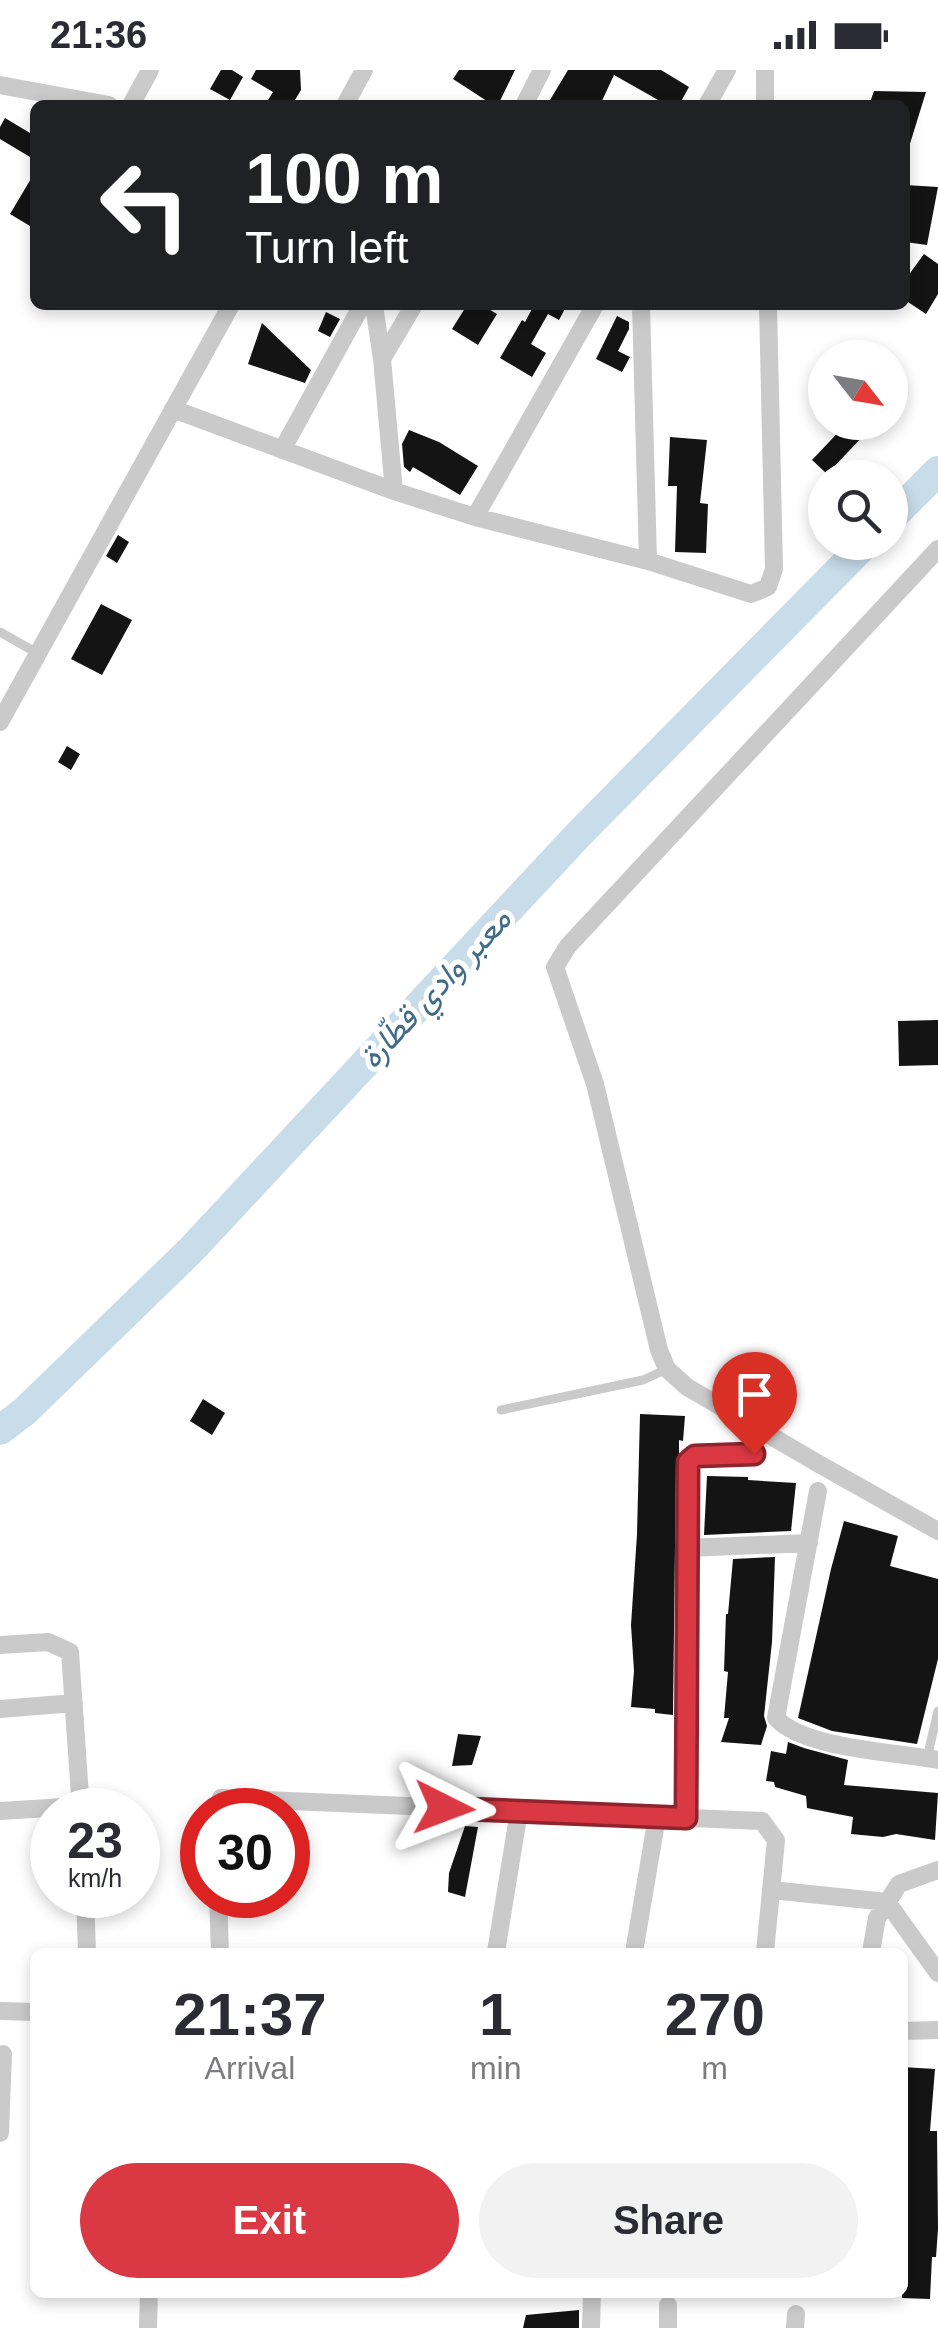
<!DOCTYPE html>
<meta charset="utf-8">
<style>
body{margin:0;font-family:Helvetica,Vazirmatn,sans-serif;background:#f2f2f3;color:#2b2b33;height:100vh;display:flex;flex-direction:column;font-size:38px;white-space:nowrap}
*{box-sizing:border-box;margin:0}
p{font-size:32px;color:#7c7c81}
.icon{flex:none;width:55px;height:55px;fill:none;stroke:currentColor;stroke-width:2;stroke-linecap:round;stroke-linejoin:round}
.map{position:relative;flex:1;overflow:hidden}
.sheet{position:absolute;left:30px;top:1878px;width:878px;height:350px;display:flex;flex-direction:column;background:#fff;border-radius:15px;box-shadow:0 5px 15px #0003}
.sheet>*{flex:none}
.banner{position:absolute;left:30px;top:30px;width:880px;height:210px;border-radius:15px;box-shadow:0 5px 15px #0003;background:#202124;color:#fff;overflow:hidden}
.needle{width:65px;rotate:121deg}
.controls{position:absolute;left:808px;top:270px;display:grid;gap:20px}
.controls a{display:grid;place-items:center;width:100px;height:100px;border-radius:50%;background:#fff;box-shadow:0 5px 15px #0003;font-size:50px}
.speed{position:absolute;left:30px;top:1718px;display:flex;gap:20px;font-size:50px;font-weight:700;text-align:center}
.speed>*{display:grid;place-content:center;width:130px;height:130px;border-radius:50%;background:#fff;box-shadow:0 5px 15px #0003;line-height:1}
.speed small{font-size:25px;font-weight:400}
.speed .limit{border:15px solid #d22;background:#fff;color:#111}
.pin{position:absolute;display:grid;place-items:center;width:85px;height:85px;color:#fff;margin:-102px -42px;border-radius:50% 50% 50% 0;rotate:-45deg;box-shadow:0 0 10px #0007}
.pin .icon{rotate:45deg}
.me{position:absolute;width:110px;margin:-55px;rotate:93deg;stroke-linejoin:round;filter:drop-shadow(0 0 8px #0008)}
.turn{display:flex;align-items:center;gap:35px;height:210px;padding:0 50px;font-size:45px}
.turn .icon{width:130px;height:130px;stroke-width:2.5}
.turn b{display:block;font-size:70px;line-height:85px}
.eta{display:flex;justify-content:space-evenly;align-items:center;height:170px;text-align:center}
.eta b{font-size:60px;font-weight:700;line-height:70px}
.cta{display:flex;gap:20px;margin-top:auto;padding:20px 50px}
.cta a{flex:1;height:115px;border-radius:60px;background:#da3843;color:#fff;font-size:40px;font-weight:700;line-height:115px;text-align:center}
.cta a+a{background:#f2f2f3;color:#2b2b33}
.status{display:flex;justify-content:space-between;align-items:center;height:70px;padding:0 50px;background:#fff;direction:ltr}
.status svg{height:28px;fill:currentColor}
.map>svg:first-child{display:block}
</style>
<div class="status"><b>21:36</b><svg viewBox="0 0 49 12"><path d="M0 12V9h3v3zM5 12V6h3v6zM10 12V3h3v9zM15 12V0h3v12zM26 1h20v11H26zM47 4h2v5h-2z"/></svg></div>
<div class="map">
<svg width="938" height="2258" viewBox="0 0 938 2258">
<rect width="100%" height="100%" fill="#fff"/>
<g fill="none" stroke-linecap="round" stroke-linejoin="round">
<!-- river -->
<path stroke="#c8dce9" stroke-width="30" d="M890,449L938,401
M0,1360L25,1341L191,1180L579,764L867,472"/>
</g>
<!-- building -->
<path fill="#141414" d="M221,0H232L243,7L230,30L210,19Z
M256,0H300L301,20L292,35H265L273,22L251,9Z
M459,0H515L498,35H493L453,9Z
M568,0H661L689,17L679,35H667L614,5L600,35H547Z
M874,21L926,22L908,80L905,79V35H869Z
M5,48L35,66V90L0,69V57Z
M35,102V159L10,144Z
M905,115L938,117L927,175L905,172Z
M924,184L938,194V224L926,244L905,230V210Z
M467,235H482L497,244L478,275L452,259Z
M530,235H567L559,250L548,244L531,274L546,283L532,307L500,288L522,250L525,252L533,237Z
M326,242L340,249L330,267L318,261Z
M617,246L629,252V259L618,281L630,287L622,302L596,289Z
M262,253L311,300L305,313L248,294Z
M848,352H860L868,361L827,404L812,390Z
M409,360L439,372L478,396L460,425L413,397L410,402L404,397L402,374Z
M670,367L707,370L700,433L708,434L706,483L675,482L677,416H668Z
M118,465L129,472L117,493L106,486Z
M101,534L132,550L102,605L71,589Z
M67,676L80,684L71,700L58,692Z
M938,950V995L899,996L898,951Z
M203,1329L225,1343L212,1365L190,1351Z
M640,1344L685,1346L683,1371L679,1370V1384L676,1392L673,1645L655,1643V1639L631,1637L634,1601L631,1555L637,1464Z
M707,1406L748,1407V1410L796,1413L791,1461L704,1465Z
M844,1451L898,1466L890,1496L938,1509V1589L917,1674L832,1661L798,1648L831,1499Z
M775,1487L772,1572L764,1646L767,1656L761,1675L721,1672L729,1648H724L728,1602L724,1601L726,1544H728L733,1489Z
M458,1664L481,1666L472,1695L452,1696Z
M788,1672L804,1678L848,1690L844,1715L938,1723L935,1770L896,1764L883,1767L851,1764L853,1747L807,1738L806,1726L775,1717L774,1712L766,1711L771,1681L786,1684Z
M465,1756L478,1757L465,1827L448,1822L449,1803Z
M902,1997L935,1999L930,2061H937L938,2159L936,2187H932L930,2229L902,2228Z
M579,2240V2258H523L526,2245Z"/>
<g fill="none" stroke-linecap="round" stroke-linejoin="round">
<!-- lane -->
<path stroke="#cacaca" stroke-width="9" d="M0,562L37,583
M501,1340L643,1310L667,1299
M927,1688L938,1641"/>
<!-- street -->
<path stroke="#cacaca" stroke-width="18" d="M765,0V35
M0,15L109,35
M131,35L150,0
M345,35L364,0
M524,35L542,0
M707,35L727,0
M374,235L382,289L394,421
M641,235L648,491
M382,289L414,235
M173,339L394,421L475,447L648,491L751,524L768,517L774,499L768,235
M282,380L362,235
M475,447L595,235
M938,479L568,876L555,897L595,1014L659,1280L667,1299L687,1317L819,1394L938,1461
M0,652L231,235
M818,1421L776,1648C804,1679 897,1682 938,1690
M688,1478L809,1473
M0,1575L48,1572L70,1582L81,1740
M0,1639L74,1633
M215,1740L221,1728L762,1751L776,1770L765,1882
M0,1741L81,1736
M685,1748L688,1392L695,1386L754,1384
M771,1820L887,1832L938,1903
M85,1825L87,1882
M218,1825L220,1882
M496,1882L519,1741
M634,1882L657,1747
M871,1882L877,1848L899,1814L938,1800
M0,1941L35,1942
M902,1961L938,1960
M0,2063L3,1984
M148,2258L149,2222
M591,2258L592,2222
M668,2258V2235
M795,2258L796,2244"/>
</g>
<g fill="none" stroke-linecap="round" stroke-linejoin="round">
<!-- route casing -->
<g stroke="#8e242c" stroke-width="25">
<path id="route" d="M444,1738L686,1748L688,1392L695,1386L754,1384"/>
</g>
<!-- route -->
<use href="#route" stroke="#da3843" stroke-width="18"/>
</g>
<g text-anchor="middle" stroke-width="10" stroke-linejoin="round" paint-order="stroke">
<!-- water labels -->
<g font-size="32" font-style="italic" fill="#406c89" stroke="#fff">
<text transform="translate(435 918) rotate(-47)" y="11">معبر وادي قطّارة</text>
</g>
</g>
</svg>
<div class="controls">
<a><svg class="needle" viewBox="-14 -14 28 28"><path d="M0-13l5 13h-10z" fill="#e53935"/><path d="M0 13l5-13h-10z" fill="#7c7c81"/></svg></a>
<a><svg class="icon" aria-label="search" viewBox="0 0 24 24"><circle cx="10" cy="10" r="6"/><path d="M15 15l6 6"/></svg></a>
</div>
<div class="speed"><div>23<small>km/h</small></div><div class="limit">30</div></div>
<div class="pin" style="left:754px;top:1384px;background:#d93025"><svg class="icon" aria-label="arrive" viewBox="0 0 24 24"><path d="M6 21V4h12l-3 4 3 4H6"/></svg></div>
<svg class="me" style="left:444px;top:1738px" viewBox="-20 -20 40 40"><path d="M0-17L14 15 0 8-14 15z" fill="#da3843" stroke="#fff" stroke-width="4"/></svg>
<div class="banner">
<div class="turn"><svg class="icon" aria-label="left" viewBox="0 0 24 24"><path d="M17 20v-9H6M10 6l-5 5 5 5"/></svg><div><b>100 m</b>Turn left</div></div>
</div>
<section class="sheet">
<div class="eta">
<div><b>21:37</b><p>Arrival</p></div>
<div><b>1</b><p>min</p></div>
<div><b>270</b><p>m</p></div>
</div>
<div class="cta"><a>Exit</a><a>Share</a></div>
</section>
</div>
